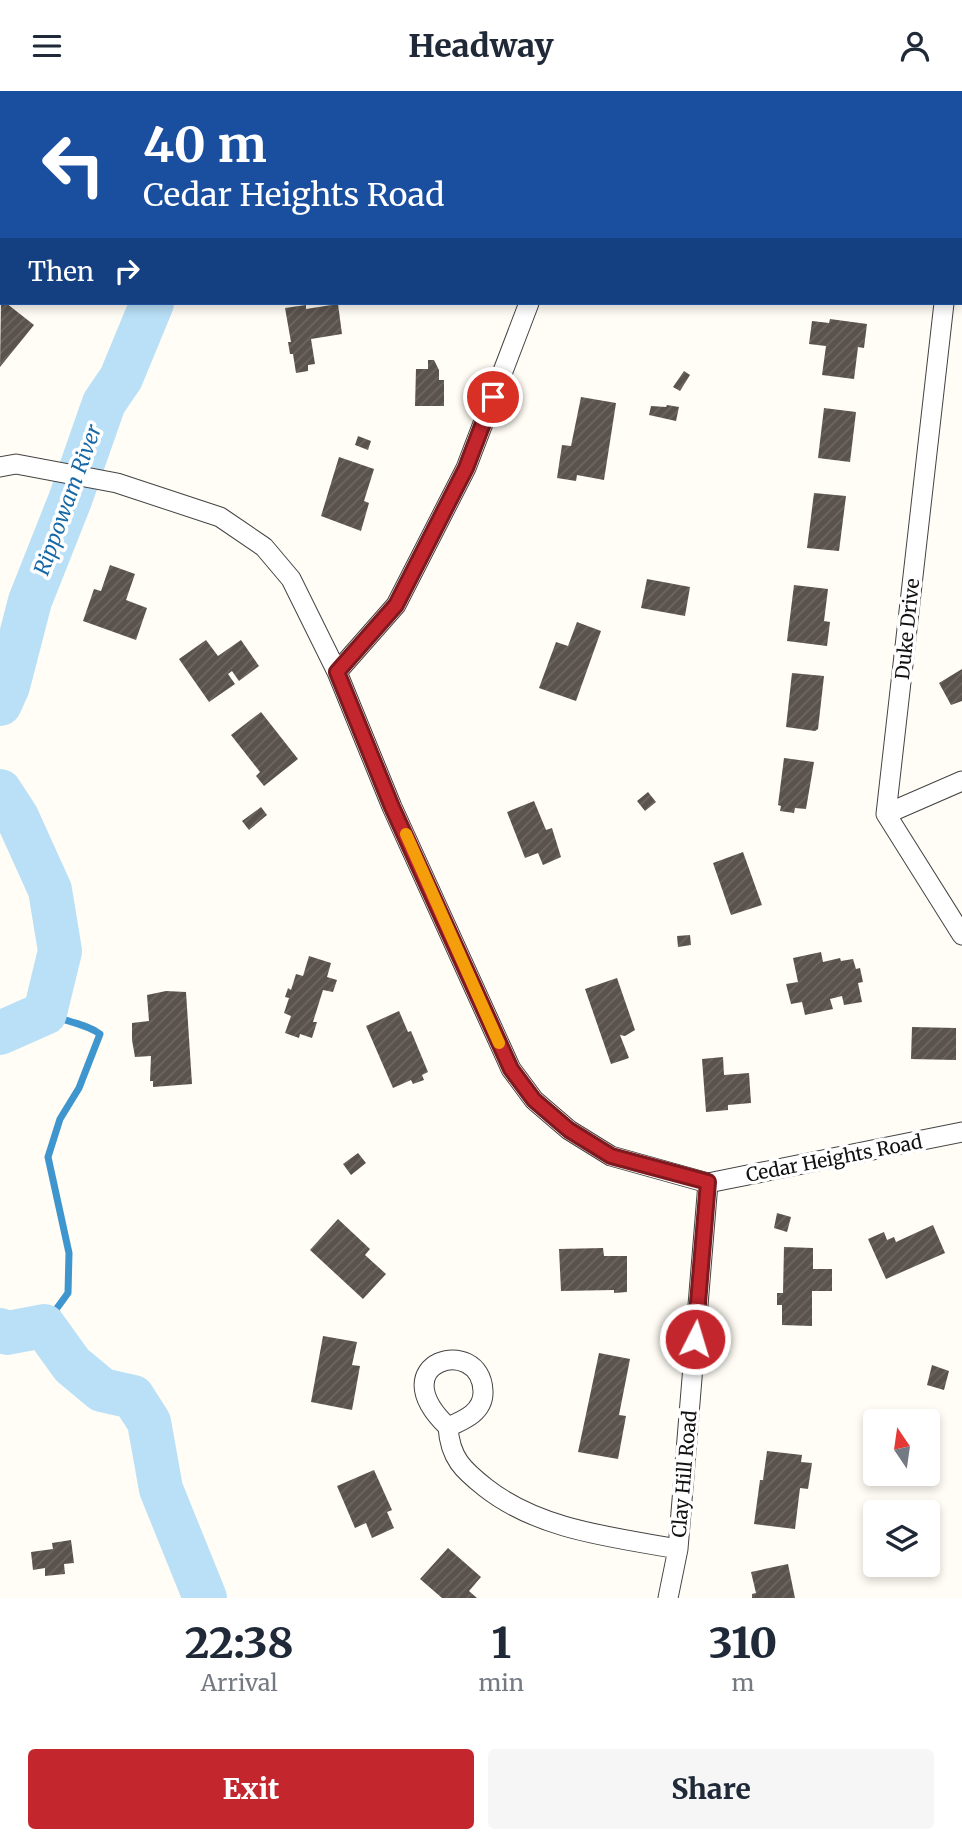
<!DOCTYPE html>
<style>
body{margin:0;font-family:Merriweather,serif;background:#f6f6f7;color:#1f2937;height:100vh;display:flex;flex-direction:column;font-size:26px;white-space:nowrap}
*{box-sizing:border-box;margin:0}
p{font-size:23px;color:#747a83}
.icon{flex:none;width:38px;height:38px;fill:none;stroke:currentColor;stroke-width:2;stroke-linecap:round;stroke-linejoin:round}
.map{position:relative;height:1507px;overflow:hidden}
.sheet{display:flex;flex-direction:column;background:#fff;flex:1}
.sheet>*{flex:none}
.banner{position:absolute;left:0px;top:0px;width:962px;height:214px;box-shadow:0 4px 10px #0003;background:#1a4fa0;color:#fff;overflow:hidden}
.needle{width:46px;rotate:347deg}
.tools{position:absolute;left:863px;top:1318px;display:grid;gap:14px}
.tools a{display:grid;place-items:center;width:77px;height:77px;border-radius:7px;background:#fff;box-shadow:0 4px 10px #0003;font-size:35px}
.pin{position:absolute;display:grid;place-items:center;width:60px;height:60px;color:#fff;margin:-30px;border:4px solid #fff;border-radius:50%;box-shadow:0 2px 7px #0007}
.me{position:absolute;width:77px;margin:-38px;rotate:5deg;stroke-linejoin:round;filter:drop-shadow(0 0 5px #0008)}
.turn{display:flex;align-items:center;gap:24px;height:147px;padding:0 28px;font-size:32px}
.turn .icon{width:91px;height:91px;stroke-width:2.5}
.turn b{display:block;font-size:49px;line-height:60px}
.then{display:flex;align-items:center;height:66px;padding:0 28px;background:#0003;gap:14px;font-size:26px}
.eta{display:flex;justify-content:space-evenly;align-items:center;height:119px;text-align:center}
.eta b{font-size:42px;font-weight:800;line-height:49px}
.action{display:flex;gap:14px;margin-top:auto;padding:14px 28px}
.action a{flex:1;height:80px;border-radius:7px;background:#c4262e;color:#fff;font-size:28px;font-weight:800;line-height:80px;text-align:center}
.action a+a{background:#f6f6f7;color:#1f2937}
header{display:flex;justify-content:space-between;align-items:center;height:91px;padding:0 28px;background:#fff;font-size:32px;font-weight:800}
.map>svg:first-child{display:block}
</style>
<header><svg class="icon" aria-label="menu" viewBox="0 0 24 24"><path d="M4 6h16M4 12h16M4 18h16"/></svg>Headway<svg class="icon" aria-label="person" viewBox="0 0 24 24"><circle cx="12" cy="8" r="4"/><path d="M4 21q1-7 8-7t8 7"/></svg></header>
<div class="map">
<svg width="962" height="1507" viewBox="0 0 962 1507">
<defs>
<pattern id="building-hatch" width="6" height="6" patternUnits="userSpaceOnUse" patternTransform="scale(1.75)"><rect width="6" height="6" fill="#5a524d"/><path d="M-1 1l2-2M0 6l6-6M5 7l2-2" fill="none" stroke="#6d6662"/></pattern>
</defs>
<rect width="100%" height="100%" fill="#fffdf5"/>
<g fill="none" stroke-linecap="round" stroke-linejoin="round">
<!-- stream -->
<path stroke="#3f96cf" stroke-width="7" d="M44,1235L68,1202L69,1162L48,1066L60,1028L79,997L100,943C85,932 63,930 45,922"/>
<!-- river -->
<path stroke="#b9e0f7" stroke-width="44" d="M265,2L267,0
M0,613L8,595L30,510L70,409L104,312L121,287L152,212
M0,700L17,726L50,799L60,860L45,922L0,942
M0,1239L7,1242L44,1235L72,1274L102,1299L133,1306L149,1331L161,1398L205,1507"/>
</g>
<!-- building -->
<path fill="url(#building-hatch)" d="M1,212H6L34,234L0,276Z
M338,213L342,243L311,248L315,273L308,274V280L296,282L293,263H290L288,251H291L285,217L306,214V218Z
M830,228L867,233L864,257L858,256L854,288L822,284L826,255L809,253L812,230L829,232Z
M428,269H434L439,279V289H444V315H415L416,278H428Z
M684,280L690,284L680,300L673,296Z
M581,306L616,312L604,389L577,384L576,390L557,387L562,354L571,355Z
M667,314L679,316L676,330L649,324L651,315L666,316Z
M824,317L856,321L850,371L818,367Z
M358,345L371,350L368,359L355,354Z
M339,366L374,378L364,410L369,412L361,440L321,425Z
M814,402L846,405L839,460L807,457Z
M110,474L135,483L126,509L147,517L136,549L83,530L94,498L101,500Z
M647,488L690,496L685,525L641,517Z
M794,494L828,498L824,530L830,531L827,555L787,550Z
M577,531L601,540L576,610L539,597L556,551L568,555Z
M206,549L218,565L241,549L259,575L239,590L232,580L228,583L235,593L209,611L179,568Z
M962,578V610L951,614L939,592Z
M792,582L824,585L818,638L815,640L786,636Z
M261,621L298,668L264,695L256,685L260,681L231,644Z
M784,667L814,671L806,718L795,717L794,722L780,720L781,715L778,714Z
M648,701L656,711L645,720L637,710Z
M534,710L546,739L552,737L561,766L543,774L538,762L525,767L507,721Z
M261,716L267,724L249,739L242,730Z
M743,761L762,814L731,824L713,772Z
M690,844L691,854L678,856L677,845Z
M821,861L823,871L840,867L841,870L853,868L856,878L860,877L863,891L858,892L862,911L844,914L842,905L830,908L833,918L805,924L802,911L791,913L786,893L798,891L793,867Z
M309,865L331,872L327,886L337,889L333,901L323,899L313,931H317L312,947L300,943L299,947L285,942L291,925L284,922L289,907L285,906L288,897L291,899L296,883L303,885Z
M617,887L635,939L625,945L620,944L629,967L611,973L585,898Z
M166,900L186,901L192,993L153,996V990H150L151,965L135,966L132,949V932L149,930L147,904Z
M399,920L408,941L411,940L428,981L422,984L424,989L413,993L411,989L393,997L366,935Z
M912,936L956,937V969L911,968Z
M723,966L724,984L749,982L751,1012L728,1014V1019L706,1021L702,968Z
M358,1062L366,1072L351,1084L343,1073Z
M777,1122L791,1126L787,1141L774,1137Z
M338,1128L370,1158L365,1164L386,1183L363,1208L310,1159Z
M933,1134L945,1162L886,1188L868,1148L884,1141L887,1149L894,1146L896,1151Z
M784,1156L813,1157V1178H832V1200H812V1235L782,1234V1214H777V1202H783Z
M603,1157L604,1165H627V1201L614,1202V1199L561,1200L559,1158Z
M323,1245L357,1251L352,1274L360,1275L352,1319L311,1311Z
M599,1262L630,1268L619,1324L626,1325L618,1368L578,1361Z
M932,1274L949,1280L944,1299L927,1294Z
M767,1360L802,1364L801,1371L812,1372L808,1398L800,1397L795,1438L754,1433L760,1389H763Z
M374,1379L392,1419L387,1421L394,1437L372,1447L366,1432L355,1437L337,1395Z
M71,1449L74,1472L64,1473L65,1483L45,1485V1477L33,1479L31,1461L53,1458L52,1452Z
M448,1457L481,1486L469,1500L477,1507H442L420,1488Z
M788,1473L795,1507H752V1503L756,1502L751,1481Z"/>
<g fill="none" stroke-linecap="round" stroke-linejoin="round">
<!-- service casing -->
<g stroke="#444" stroke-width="11">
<path id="service" d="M153,2L155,0
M0,170L2,168"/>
</g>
<!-- minor casing -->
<g stroke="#444" stroke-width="21">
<path id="minor" d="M659,2L661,0
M944,212L886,723L962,844
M0,376L16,373L117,392L220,426L264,456L291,488L337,581L392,716L511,978L534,1009L569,1039L611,1065L708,1092L962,1041
M337,581L396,514L466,377L529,212
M886,723L962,690
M448,1336C464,1329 484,1321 483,1300C481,1243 379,1270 448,1336C450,1367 463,1379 486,1397C540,1439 612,1446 678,1458
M668,1507L678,1458L708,1092"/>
</g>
<!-- service -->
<use href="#service" stroke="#fff" stroke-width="10"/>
<!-- minor -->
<use href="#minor" stroke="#fff" stroke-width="19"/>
</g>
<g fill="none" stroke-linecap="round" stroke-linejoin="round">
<!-- route casing -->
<g stroke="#7f191e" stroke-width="18">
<path id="route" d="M493,306L466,377L396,514L337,581L392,716L511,978L534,1009L569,1039L611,1065L708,1091L695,1248"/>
</g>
<!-- route -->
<use href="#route" stroke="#c4262e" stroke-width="12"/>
<!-- slow -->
<path stroke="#f59e0b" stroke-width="12" d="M406,743L499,952"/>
</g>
<g text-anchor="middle" stroke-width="7" stroke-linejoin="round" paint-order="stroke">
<!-- street labels -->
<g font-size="19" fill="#111" stroke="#fff">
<text transform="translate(907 538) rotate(-84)" y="7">Duke Drive</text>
<text transform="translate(834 1067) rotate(-11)" y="7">Cedar Heights Road</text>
<text transform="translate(684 1383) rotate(-85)" y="7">Clay Hill Road</text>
</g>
<!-- water labels -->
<g font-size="21" font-style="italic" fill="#1768a6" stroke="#fff">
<text transform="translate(68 409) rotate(-70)" y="7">Rippowam River</text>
</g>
</g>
</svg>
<div class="tools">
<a><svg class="needle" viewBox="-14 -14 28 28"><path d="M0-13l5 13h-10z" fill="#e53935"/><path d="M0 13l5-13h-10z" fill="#747a83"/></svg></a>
<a><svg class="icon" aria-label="layers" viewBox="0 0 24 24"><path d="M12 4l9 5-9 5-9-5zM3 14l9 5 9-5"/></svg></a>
</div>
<div class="pin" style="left:493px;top:306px;background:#d93025"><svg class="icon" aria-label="arrive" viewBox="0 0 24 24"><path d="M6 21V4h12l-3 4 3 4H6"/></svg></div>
<svg class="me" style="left:695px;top:1248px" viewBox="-20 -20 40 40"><circle r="17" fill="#c4262e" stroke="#fff" stroke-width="3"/><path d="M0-11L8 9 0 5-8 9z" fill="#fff"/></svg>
<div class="banner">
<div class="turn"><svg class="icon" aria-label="left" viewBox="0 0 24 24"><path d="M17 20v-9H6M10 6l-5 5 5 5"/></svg><div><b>40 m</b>Cedar Heights Road</div></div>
<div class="then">Then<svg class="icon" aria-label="right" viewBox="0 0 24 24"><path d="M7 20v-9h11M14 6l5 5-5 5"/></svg></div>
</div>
</div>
<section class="sheet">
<div class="eta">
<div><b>22:38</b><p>Arrival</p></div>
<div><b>1</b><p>min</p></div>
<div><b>310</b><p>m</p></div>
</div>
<div class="action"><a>Exit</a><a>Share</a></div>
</section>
